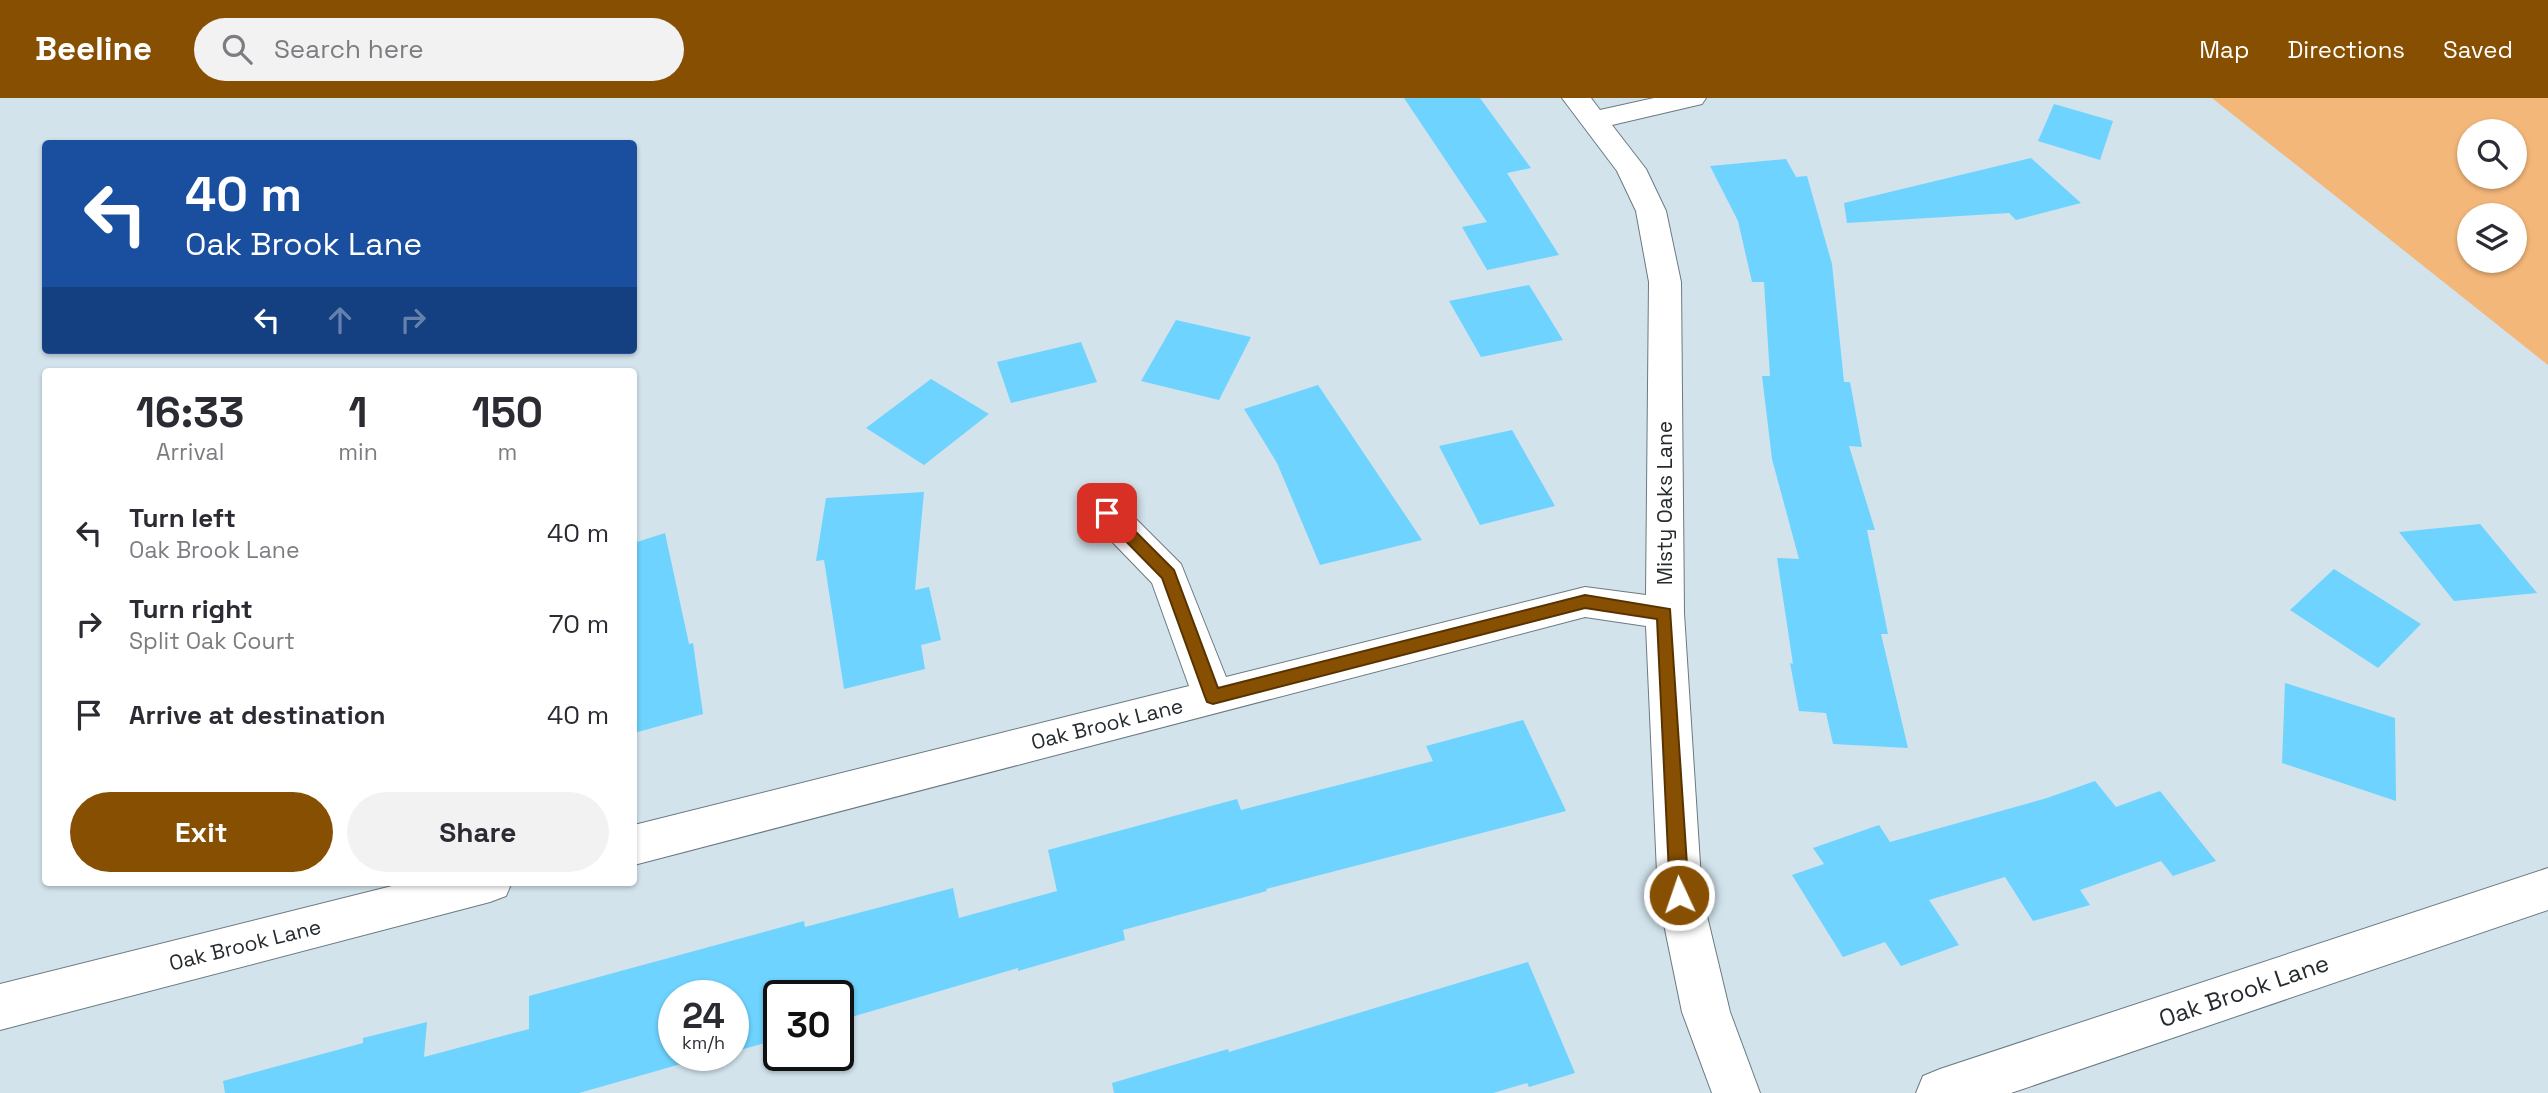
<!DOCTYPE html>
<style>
body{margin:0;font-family:"Space Grotesk",sans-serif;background:#f2f2f3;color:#2b2b33;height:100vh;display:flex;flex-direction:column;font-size:26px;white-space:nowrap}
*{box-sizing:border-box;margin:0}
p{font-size:23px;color:#7c7c81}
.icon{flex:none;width:38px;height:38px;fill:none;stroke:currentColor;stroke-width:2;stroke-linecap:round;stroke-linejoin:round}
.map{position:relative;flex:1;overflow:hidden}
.details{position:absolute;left:42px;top:270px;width:595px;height:518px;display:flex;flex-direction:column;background:#fff;border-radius:7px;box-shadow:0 2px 5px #0004}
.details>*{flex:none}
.hud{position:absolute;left:42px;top:42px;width:595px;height:214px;border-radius:7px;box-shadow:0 2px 5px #0004;background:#1a4fa0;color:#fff;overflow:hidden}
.buttons{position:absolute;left:2457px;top:21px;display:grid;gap:14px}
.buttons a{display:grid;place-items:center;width:70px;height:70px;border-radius:50%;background:#fff;box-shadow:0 2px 5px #0004;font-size:35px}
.speed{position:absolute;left:658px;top:882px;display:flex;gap:14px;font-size:35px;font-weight:700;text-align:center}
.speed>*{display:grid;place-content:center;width:91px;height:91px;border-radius:50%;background:#fff;box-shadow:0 2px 5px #0004;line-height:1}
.speed small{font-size:18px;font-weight:400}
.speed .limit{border:4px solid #111;border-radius:10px;background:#fff;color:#111}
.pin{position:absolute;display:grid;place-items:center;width:60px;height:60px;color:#fff;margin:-30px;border-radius:14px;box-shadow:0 4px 10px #0006}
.me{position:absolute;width:77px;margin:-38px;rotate:357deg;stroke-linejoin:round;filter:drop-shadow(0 0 5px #0008)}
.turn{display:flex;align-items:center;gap:24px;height:147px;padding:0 28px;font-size:32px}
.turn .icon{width:91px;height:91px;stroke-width:2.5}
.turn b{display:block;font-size:49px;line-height:60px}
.lanes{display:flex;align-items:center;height:66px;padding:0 28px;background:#0003;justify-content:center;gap:35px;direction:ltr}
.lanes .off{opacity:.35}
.eta{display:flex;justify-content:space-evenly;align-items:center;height:119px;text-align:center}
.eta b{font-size:42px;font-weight:700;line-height:49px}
.button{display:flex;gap:14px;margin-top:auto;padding:14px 28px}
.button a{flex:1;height:80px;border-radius:42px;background:#874f01;color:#fff;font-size:28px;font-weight:700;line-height:80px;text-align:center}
.button a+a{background:#f2f2f3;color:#2b2b33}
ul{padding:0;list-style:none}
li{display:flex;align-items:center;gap:21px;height:91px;padding:0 28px}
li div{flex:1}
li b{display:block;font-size:26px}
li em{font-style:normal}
header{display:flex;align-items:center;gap:42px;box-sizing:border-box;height:98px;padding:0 35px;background:#874f01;color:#fff}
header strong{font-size:33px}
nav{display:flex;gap:38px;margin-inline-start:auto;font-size:24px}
.search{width:490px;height:63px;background:#f2f2f3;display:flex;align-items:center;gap:18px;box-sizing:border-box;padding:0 24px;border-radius:38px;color:#7c7c81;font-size:26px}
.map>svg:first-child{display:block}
</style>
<header>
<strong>Beeline</strong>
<div class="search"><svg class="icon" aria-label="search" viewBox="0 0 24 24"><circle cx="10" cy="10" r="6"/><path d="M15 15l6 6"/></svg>Search here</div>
<nav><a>Map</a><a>Directions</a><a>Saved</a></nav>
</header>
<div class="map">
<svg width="2548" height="995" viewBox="0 0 2548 995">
<rect width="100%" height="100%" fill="#d2e3ec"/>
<!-- green -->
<path fill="#f4b77a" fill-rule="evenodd" d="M2212,0H2548V267ZM2469,33H2515V79H2469ZM2469,117H2515V163H2469Z"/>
<!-- building -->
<path fill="#6ed3fe" d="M1404,0H1480L1531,70L1507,75L1559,157L1487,172L1462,129L1487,124Z
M2054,6L2113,23L2100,62L2038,43Z
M2031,60L2081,105L2016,122L2009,115L1847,125L1844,105Z
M1786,61L1796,79L1807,78L1832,166L1844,284H1850L1862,349L1849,348L1875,432H1867L1888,536H1881L1908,650L1833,646L1826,615L1799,613L1790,565L1793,566L1777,460L1799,461L1772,361L1762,278H1770L1764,184H1752L1738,123L1710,68Z
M1529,187L1563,242L1481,259L1449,203Z
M1176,222L1251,239L1219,302L1141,283Z
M1081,244L1097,284L1011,305L997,264Z
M931,281L989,316L924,367L866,330Z
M1318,287L1422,442L1320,467L1277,365L1244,311Z
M1512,332L1555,408L1480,427L1439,348Z
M924,394L915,492L929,489L941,542L921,547L925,571L844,591L824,462L816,463L826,400Z
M2480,426L2537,495L2454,503L2399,434Z
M665,435L689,546L693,545L703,616L634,635V445Z
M2334,471L2421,526L2378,570L2290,512Z
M2285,585L2395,620L2396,703L2282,665Z
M1523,622L1566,713L1266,791L1267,793L1123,832L1125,842L1018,873V870L838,923V898H779V941L733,954V898H674V957H722L695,965V962L579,995H225L223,983L363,945V940L427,924L424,959L529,931V898L804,823L805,829L953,790L959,820L1057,793L1048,752L1237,701L1241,712L1433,663L1426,648Z
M2095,683L2116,709L2160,693L2216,763L2173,778L2161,763L2080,792L2090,807L2033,823L2005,779L1929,802L1959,847L1901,868L1885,844L1843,859L1792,777L1824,766L1813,750L1879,727L1890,744L2047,700Z
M1528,864L1575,975L1529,989L1527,985L1493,995H1114L1112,985L1228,951L1229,954Z"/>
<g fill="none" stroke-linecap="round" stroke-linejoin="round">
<!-- street casing -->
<g stroke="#6b7a82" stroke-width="2">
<path id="street" d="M1562,0H1591L1600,12L1654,0H1706L1702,6L1612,27L1646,71L1666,113L1681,184L1684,515L1702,797L1730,914L1760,995H1712L1682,914L1658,797L1646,528L1585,519L634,767V727L1189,588L1152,485L1094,425L1089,415L1094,405L1107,401L1120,405L1181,466L1226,579L1585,489L1646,497L1649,184L1636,113L1617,73Z
M2548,770V812L2011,995H1916L1923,978L1940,971Z
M408,784H512L506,798L490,804L0,932V886Z"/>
</g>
<!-- street -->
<use href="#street" fill="#fff" fill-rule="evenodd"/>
</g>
<!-- route -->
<path fill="#874f01" stroke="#583301" stroke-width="2" d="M1107,409L1113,411L1174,472L1218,590L1585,497L1670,511L1689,797L1686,803L1679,806L1673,803L1670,797L1657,521L1585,510L1213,606L1207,604L1205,599L1162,480L1102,419L1100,415Z"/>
<g text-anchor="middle" stroke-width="6" stroke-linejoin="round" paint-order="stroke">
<!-- street labels -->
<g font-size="21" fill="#252b2e" stroke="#fff">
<text transform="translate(1665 405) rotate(-90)" y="7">Misty Oaks Lane</text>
<text transform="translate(1107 626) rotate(-14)" y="7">Oak Brook Lane</text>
<text transform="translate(245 847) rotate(-14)" y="7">Oak Brook Lane</text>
</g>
<!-- near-street labels -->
<g font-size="24" fill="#252b2e" stroke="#fff">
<text transform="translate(2244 893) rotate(-19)" y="8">Oak Brook Lane</text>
</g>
</g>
</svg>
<div class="buttons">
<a><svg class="icon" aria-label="search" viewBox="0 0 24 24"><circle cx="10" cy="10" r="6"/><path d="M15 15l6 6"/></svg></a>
<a><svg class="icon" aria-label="layers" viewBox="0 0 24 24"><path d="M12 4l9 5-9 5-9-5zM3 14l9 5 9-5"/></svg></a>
</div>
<div class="speed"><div>24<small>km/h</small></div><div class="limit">30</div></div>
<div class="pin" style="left:1107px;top:415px;background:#d93025"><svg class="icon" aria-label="arrive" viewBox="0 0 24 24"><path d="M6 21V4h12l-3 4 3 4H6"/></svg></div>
<svg class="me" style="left:1679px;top:797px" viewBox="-20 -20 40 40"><circle r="17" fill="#874f01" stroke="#fff" stroke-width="3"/><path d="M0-11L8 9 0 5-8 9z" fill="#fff"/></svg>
<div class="hud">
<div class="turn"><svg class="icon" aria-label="left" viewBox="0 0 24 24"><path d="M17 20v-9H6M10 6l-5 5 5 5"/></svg><div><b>40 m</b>Oak Brook Lane</div></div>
<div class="lanes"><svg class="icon" aria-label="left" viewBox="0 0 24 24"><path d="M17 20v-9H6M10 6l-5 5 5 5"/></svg><svg class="icon off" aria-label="ahead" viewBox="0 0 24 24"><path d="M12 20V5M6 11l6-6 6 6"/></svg><svg class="icon off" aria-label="right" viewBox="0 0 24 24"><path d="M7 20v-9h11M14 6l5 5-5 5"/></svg></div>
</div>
<section class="details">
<div class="eta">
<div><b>16:33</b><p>Arrival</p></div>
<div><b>1</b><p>min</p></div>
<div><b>150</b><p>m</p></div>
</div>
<ul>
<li><svg class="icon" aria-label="left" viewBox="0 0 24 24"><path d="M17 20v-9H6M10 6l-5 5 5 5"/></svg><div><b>Turn left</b><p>Oak Brook Lane</p></div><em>40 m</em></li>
<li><svg class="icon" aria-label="right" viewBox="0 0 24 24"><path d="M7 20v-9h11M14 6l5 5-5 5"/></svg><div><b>Turn right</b><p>Split Oak Court</p></div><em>70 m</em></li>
<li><svg class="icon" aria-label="arrive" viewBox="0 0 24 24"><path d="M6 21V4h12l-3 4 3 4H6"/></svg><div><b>Arrive at destination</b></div><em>40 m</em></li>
</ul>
<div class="button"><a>Exit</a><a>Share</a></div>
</section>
</div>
